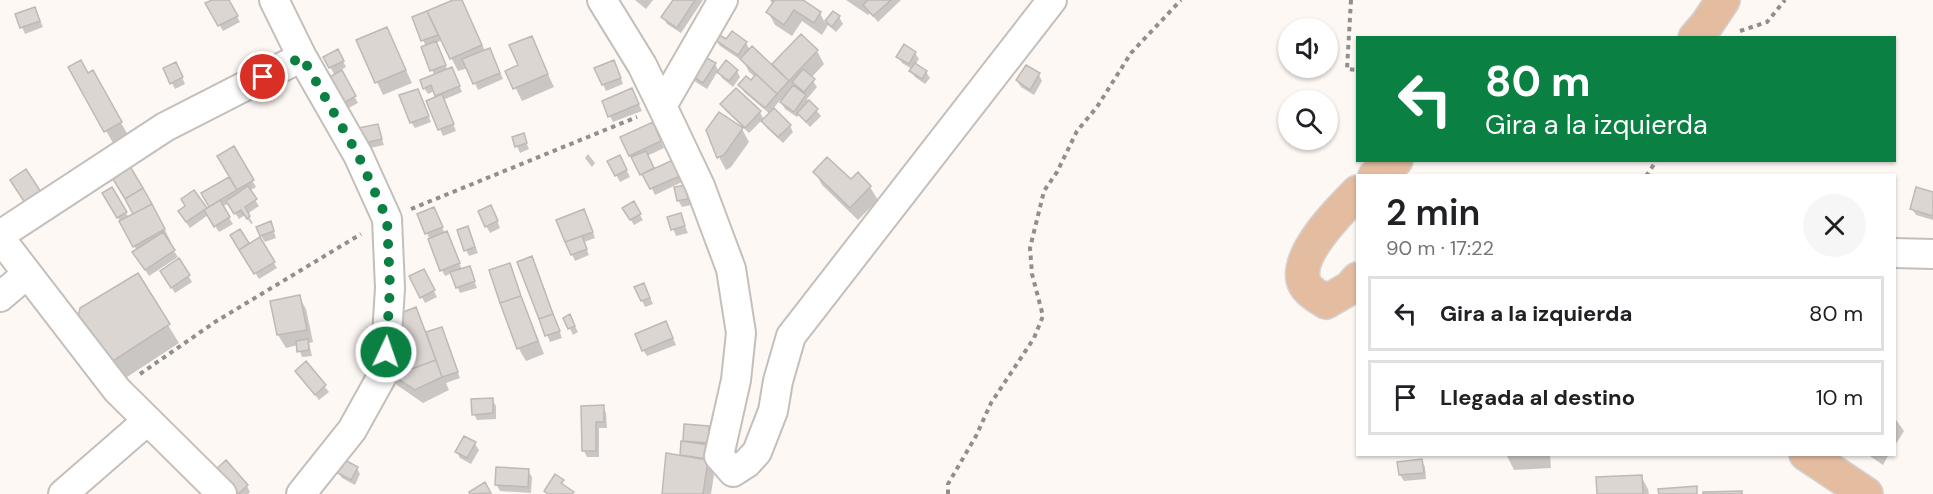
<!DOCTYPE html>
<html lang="es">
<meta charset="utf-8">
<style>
body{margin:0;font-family:"DM Sans",sans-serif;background:#f6f6f6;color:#202124;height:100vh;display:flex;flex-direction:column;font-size:22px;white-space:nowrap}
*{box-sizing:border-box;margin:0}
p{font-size:20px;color:#757577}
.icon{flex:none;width:33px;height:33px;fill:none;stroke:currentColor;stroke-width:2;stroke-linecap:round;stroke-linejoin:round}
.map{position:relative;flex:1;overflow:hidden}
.details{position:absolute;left:1356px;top:174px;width:540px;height:282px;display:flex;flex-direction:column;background:#fff;border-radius:0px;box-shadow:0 2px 4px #0004}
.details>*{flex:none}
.guide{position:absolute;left:1356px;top:36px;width:540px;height:126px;border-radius:0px;box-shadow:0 2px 4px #0004;background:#0b8043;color:#fff;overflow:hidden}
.controls{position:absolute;left:1278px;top:18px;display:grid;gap:12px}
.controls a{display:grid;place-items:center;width:60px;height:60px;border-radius:50%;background:#fff;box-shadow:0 2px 4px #0004;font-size:30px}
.pin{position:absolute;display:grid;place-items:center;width:51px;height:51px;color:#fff;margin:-26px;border:3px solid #fff;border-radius:50%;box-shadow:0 2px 6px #0007}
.me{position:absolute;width:66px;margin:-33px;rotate:3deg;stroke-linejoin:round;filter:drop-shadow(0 0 4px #0008)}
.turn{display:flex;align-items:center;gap:21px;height:126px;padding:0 30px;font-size:27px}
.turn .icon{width:78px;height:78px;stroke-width:2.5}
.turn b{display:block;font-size:42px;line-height:51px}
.round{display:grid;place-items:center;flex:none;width:63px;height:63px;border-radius:32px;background:#f6f6f6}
.headline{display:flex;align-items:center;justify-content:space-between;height:102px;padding:0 30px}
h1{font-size:36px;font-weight:600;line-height:45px}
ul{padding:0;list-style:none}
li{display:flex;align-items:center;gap:18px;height:75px;margin:0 12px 9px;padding:0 18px;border:3px solid #e0e0e0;border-radius:0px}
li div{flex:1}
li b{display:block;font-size:22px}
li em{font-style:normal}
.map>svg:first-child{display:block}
</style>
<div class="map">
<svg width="1933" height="494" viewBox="0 0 1933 494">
<rect width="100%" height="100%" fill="#fdf8f4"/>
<!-- shadow -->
<path fill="#0003" d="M215,0H228L240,22L223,31L208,4Z
M456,0H460L467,11L485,51L493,56L503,79L478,90L468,68L458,71L442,40L436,43L448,71L455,76L462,92L443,100L456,131L443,136L428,101L438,97L435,91L428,94L424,88L435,76L432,70L426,47L414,18Z
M635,0H653L646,9Z
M675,0H703L681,33L667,24L663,17Z
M770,0H800L820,13L825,23L833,13L839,17L843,24L836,32L828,25L822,35L802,21L792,36L775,25L768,12L773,5Z
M846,0H901L878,22L870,13L868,15Z
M35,8L43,27L25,34L22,27Z
M387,29L412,83L383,95L358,41Z
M801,36L817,51L824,64L811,78L817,87L807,99L821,116L810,127L799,115L797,117L785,109L780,100L773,109L790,126L793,132L783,143L767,128L762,120L749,133L726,111L722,105L760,112L764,120L770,114L744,92L740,85L751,82L755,77L749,72L744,62L720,46L716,40L746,43L750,50L772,66Z
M531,38L554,87L522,101L507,71L520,66Z
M338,51L346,67L341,70L358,103L345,110L335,76L325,57Z
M915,53L919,59L915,65L926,72L930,78L925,84L915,77L911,71L912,69L902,63L898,57Z
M715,64L719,72L737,71L740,77L733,87L722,78L718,71L707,89L694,81L690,74Z
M70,68L87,75L92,72L128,135L113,143Z
M617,68L623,84L606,91L596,69Z
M179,70L185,84L175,89L172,83Z
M1039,75L1042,81L1034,95L1021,87L1017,81Z
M635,96L642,111L613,122L610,116Z
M421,97L431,122L415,128L411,122Z
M377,126L384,145L366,149L360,129Z
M742,129L749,142L731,167L726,170L719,157L708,131Z
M656,130L664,148L647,156L654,170L676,168L682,182L655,195L647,179L645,180L634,162L622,138Z
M523,135L529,149L520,153L517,146Z
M233,148L256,187L249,191L259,206L247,214L253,223L251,224L245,215L239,219L229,203L222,207L233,224L219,232L208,215L190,228L183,218L194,192L207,210L211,207L203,194L231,177Z
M588,154L595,163L592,167L585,158Z
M609,162L623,163L630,177L620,182Z
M815,172L851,182L858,174L870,187L878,200L858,220L822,185Z
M685,187L688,193L691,205L682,207L678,200Z
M112,189L129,218H159L171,242L169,244L178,257L149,276L134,252L137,251L104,193Z
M1933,193V220L1916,215L1912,209Z
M633,204L643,220L634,225L624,209Z
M494,213L500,228L490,233L486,226Z
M437,215L445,234L450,239L462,270L469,267L477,288L460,293L452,273L445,276L442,270L427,233Z
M680,215L688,233L676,236L669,218Z
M587,217L595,238L584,242L589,255L575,261L558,221Z
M468,228L478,253L469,256L466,250Z
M273,229L276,238L265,242L261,236Z
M239,231L248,245L259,239L277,268L259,279L232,235Z
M531,258L538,271L562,338L550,342L541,320Z
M179,260L192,282L175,293L162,272Z
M509,265L544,354L526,361L519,349L501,302Z
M137,275L179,343L124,379L90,336Z
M411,277H427L437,297L425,303Z
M636,287L647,291L653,304L645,307Z
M299,297L306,309L313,342L309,343L312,356L302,357L298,345L286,348L278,335L271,302Z
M415,309L427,333L441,328L460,378L446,383L449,390L423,403L397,385L389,372L408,357Z
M565,318L573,322L578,332L573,335Z
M669,329L676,345L647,356L643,350Z
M306,364L329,392L319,400L297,371Z
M492,399L496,406V419L477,420L474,414Z
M583,407H603L606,413L607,428H599V457H587L584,451Z
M1894,417L1904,431L1894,447Z
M685,426L708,428L712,434L708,464L714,475L711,494H663L683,458L681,454Z
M465,438L475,444L479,450L471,464L460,458L457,452Z
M1506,454H1550L1551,468L1514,470Z
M1867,454H1889L1883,465Z
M1422,461L1425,467L1426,479L1404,481L1400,475Z
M357,468L360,474L355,485L342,478L338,472Z
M528,471L532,477L531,493L500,491L496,484Z
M1641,476L1648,489L1649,494H1598Z
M247,486L250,492L248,494H230Z"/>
<!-- building -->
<path fill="#dcd6d3" stroke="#bfb9b6" stroke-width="1.5" d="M212,0H229L238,16L218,26L205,3Z
M453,0H462L482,45L450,59L427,11Z
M673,0H695L677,28L661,17Z
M772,0H803L821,12L814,23L794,10L784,25L766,12L774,1Z
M868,0H891L873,16L863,5Z
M35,7L40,21L20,28L15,14Z
M427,11L438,35L421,41L412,17Z
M833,11L840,16L832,27L825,21Z
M387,27L406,70L375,83L356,40Z
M732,31L747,42L738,55L714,39L718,34L726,39Z
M801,34L818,50L789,81L772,64Z
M532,36L548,74L513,89L505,71L518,65L509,45Z
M436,41L446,65L430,71L421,47Z
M904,44L916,52L909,64L896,57Z
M752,46L789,81L777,94L740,59Z
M490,48L500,73L473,84L462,59Z
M338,49L344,61L329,68L323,57Z
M701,55L716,63L703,83L689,74Z
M81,60L88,73L93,70L122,122L104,132L68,67Z
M614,60L621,78L602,85L594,68Z
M726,60L738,70L729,81L717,72Z
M176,62L183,77L170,84L163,68Z
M915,63L927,71L922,79L909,71Z
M1026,65L1040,73L1030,90L1016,80Z
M452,67L460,86L435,96L431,85L423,89L420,80Z
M803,69L815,79L804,92L792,82Z
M342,70L356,96L340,105L326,79Z
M756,74L777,94L765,108L738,85L746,76L751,80Z
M793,85L806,95L794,112L780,102Z
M632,88L639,104L608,117L602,101Z
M736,88L761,111L745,128L720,104Z
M418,89L429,116L410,123L399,95Z
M442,94L454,124L438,130L426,101Z
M809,100L818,109L806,122L797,113Z
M774,108L791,125L778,137L761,121Z
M719,112L743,128L724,155L717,158L706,130Z
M653,122L661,141L629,156L620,137Z
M378,124L382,139L361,144L358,128Z
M524,133L527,143L515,147L512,137Z
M234,146L254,180L237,190L217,156Z
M646,151L654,168L640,175L631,157Z
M620,155L627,170L615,176L607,161Z
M827,157L851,179L858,172L871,186L850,208L813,172Z
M673,160L680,176L650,189L642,174Z
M128,163L143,188L125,199L110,174Z
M26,169L41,192L25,203L10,180Z
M229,177L237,190L209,207L201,193Z
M685,185L688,199L677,201L674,187Z
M248,186L257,199L245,207L250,216L247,219L241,210L234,214L226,201Z
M112,187L127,212L117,218L102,193Z
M1916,187L1933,192V216L1910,209Z
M143,188L152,204L133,214L125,199Z
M194,190L207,208L186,222L178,211L185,206L181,199Z
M220,200L230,217L214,227L204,210Z
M634,201L641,214L630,220L622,208Z
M152,204L165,229L133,247L119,221Z
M491,205L498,221L485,227L478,211Z
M434,207L443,227L425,234L417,214Z
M584,209L593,232L565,242L556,220Z
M681,213L685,226L671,230L667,217Z
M271,221L274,231L260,236L256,227Z
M468,226L475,247L464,251L457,230Z
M240,229L249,243L239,250L230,235Z
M447,231L460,263L440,271L428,239Z
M163,232L175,250L145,270L132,252Z
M582,236L587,249L571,255L565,242Z
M260,237L275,262L254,274L239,250Z
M532,256L553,314L539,319L517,262Z
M179,258L190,275L171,288L160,271Z
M510,263L521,296L500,303L489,270Z
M470,266L475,281L456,288L450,272Z
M424,269L435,290L420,298L409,276Z
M138,273L170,324L113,361L107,360L78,318L80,308Z
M644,283L650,298L641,301L634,287Z
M300,295L307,330L277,335L270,301Z
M521,296L538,341L517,349L500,303Z
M416,307L436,360L409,370L397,360L406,356L391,317Z
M553,314L560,331L545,336L539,319Z
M570,314L575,326L568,329L563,318Z
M666,321L673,338L642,351L635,334Z
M442,327L458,372L442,377L426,332Z
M308,339L309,350L297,352L296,341Z
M397,360L409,370L436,360L442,377L415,390L387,372Z
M306,361L326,385L315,395L295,371Z
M493,398V413L472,415L471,399Z
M604,405V422H596V451H582L581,406Z
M684,424L709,426L708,443L683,441Z
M464,436L476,442L467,458L455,452Z
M681,441L710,445L708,459L680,455Z
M666,453L708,460L703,494H662Z
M343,459L358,467L351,480L336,472Z
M1422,459L1424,473L1399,475L1397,462Z
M226,460L248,485L238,494H231L212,473Z
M496,467L529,469L528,487L495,485Z
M555,474L564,480L561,483L574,492L572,494H548L544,491Z
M1642,475L1643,494H1597L1596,477Z
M485,482L491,493L470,494L469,492Z
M1697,486V494H1659L1658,489Z
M1742,491V494H1703V492Z"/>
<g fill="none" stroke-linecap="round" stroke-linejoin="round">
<!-- minor casing -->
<g stroke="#c4bfbb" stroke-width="32">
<path id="minor" d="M274,0L302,57L358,155L387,219L390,288L386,352L382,376L352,430L301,494
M602,0L642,65L662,106L700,186L731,269L741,333L736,380L719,456L733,472L747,463L757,452L773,411L778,381L791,336L1052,0
M662,106L723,0
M0,235L165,127L302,57
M0,238L117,390L222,494
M1894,253L1933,254
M0,297L27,274
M63,494L147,421"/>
</g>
<!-- major casing -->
<g stroke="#d4d3d3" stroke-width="36">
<path id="major" d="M1695,38L1707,24L1723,0
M1375,176L1396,160
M1358,192C1340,210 1298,252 1303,279C1305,290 1317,296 1326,302L1350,288L1358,279
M1806,454L1866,494"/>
</g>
<!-- path -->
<path stroke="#928e8b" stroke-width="4" stroke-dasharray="4.5 4.5" stroke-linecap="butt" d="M1351,0L1347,69L1358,70
M1740,31L1767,22L1785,0
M1646,176L1657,160
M411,209L637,117
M140,374L215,322L361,234
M948,494V484L976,436L991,403L1034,338L1043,316L1032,274L1030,248L1044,191L1057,172L1077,131L1097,107L1131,53L1181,0"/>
<!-- minor -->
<use href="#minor" stroke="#fff" stroke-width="28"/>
<!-- major -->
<use href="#major" stroke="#e4bca0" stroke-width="33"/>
</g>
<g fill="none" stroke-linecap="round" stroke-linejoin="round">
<!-- route -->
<path stroke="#0b8043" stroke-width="10" stroke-dasharray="0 18" d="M263,77L302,57L358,155L387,219L390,288L386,352"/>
</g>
</svg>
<div class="controls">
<a><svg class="icon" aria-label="sound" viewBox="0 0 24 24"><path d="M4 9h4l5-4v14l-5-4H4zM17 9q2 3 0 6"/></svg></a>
<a><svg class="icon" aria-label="search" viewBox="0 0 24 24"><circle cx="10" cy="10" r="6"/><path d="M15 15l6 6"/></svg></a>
</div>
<div class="pin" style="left:263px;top:77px;background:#d93025"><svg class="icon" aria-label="arrive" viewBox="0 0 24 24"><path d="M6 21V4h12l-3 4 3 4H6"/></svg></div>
<svg class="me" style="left:386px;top:352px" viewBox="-20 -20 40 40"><circle r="17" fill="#0b8043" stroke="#fff" stroke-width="3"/><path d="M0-11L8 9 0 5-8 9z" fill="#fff"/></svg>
<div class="guide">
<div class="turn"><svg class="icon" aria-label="left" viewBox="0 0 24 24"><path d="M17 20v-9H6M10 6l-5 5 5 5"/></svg><div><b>80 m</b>Gira a la izquierda</div></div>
</div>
<section class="details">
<div class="headline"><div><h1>2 min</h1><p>90 m · 17:22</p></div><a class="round"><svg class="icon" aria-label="close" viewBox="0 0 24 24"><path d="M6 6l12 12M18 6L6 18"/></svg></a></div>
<ul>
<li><svg class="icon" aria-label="left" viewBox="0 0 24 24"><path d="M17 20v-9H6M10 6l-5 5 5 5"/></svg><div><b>Gira a la izquierda</b></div><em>80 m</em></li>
<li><svg class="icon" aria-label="arrive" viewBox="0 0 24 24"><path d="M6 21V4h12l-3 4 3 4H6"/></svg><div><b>Llegada al destino</b></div><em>10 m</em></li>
</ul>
</section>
</div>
